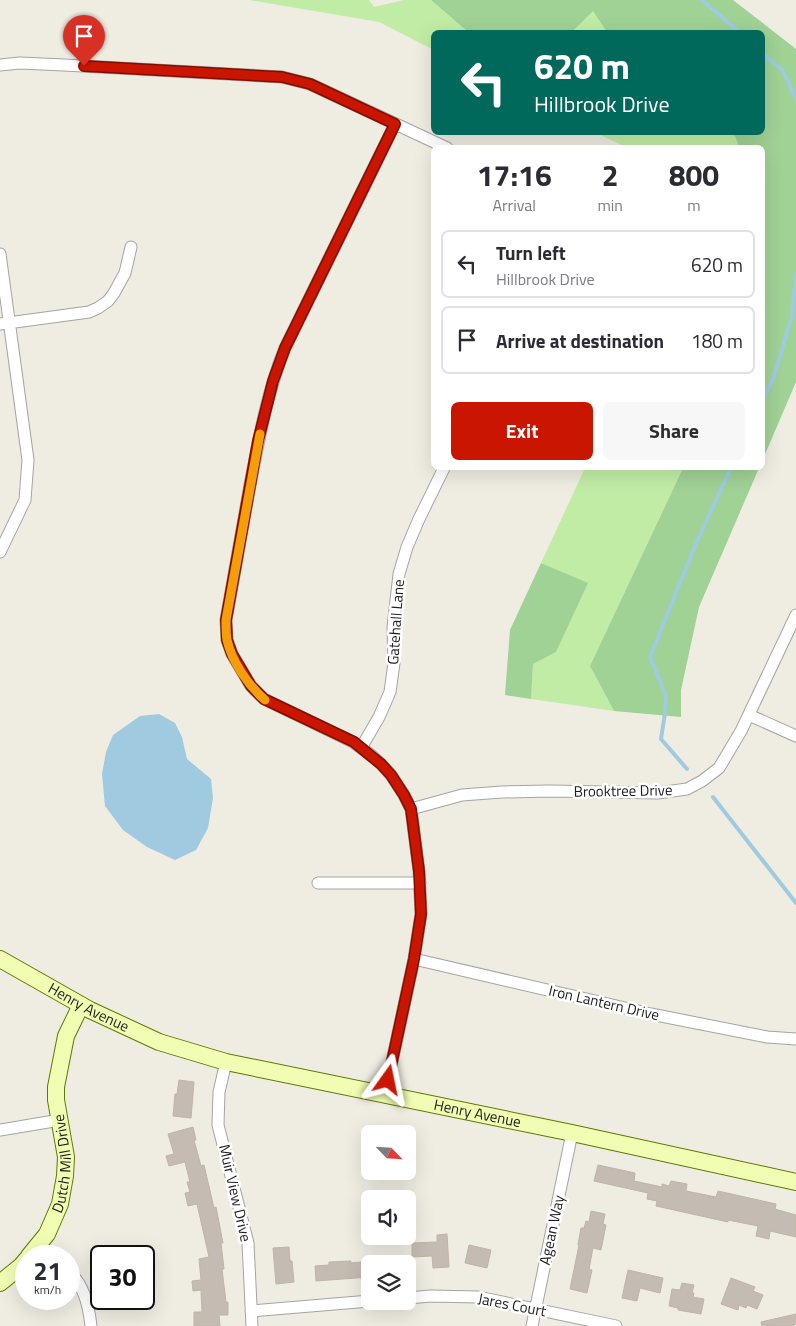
<!DOCTYPE html>
<style>
body{margin:0;font-family:"Titillium Web",sans-serif;background:#f7f7f7;color:#2b2b33;height:100vh;display:flex;flex-direction:column;font-size:19px;white-space:nowrap}
*{box-sizing:border-box;margin:0}
p{font-size:16px;color:#7c7c81}
.icon{flex:none;width:28px;height:28px;fill:none;stroke:currentColor;stroke-width:2;stroke-linecap:round;stroke-linejoin:round}
.map{position:relative;flex:1;overflow:hidden}
.sheet{position:absolute;left:431px;top:145px;width:334px;height:325px;display:flex;flex-direction:column;background:#fff;border-radius:8px;box-shadow:0 5px 20px #0002}
.sheet>*{flex:none}
.hud{position:absolute;left:431px;top:30px;width:334px;height:105px;border-radius:8px;box-shadow:0 5px 20px #0002;background:#00695c;color:#fff;overflow:hidden}
.needle{width:32px;rotate:115deg}
.controls{position:absolute;left:361px;top:1125px;display:grid;gap:10px}
.controls a{display:grid;place-items:center;width:55px;height:55px;border-radius:8px;background:#fff;box-shadow:0 5px 20px #0002;font-size:25px}
.speed{position:absolute;left:15px;top:1245px;display:flex;gap:10px;font-size:25px;font-weight:700;text-align:center}
.speed>*{display:grid;place-content:center;width:65px;height:65px;border-radius:50%;background:#fff;box-shadow:0 5px 20px #0002;line-height:1}
.speed small{font-size:12px;font-weight:400}
.speed .limit{border:2px solid #111;border-radius:8px;background:#fff;color:#111}
.pin{position:absolute;display:grid;place-items:center;width:42px;height:42px;color:#fff;margin:-51px -21px;border-radius:50% 50% 50% 0;rotate:-45deg;box-shadow:0 0 5px #0007}
.pin .icon{rotate:45deg}
.me{position:absolute;width:55px;margin:-28px;rotate:12deg;stroke-linejoin:round;filter:drop-shadow(0 0 4px #0008)}
.turn{display:flex;align-items:center;gap:18px;height:105px;padding:0 20px;font-size:22px}
.turn .icon{width:65px;height:65px;stroke-width:2.5}
.turn b{display:block;font-size:35px;line-height:42px}
.eta{display:flex;justify-content:space-evenly;align-items:center;height:85px;text-align:center}
.eta b{font-size:30px;font-weight:700;line-height:35px}
.button{display:flex;gap:10px;margin-top:auto;padding:10px 20px}
.button a{flex:1;height:58px;border-radius:8px;background:#ca1600;color:#fff;font-size:20px;font-weight:700;line-height:58px;text-align:center}
.button a+a{background:#f7f7f7;color:#2b2b33}
ul{padding:0;list-style:none}
li{display:flex;align-items:center;gap:15px;height:68px;margin:0 10px 8px;padding:0 10px;border:2px solid #e1e1e2;border-radius:8px}
li div{flex:1}
li b{display:block;font-size:19px}
li em{font-style:normal}
.map>svg:first-child{display:block}
</style>
<div class="map">
<svg width="796" height="1326" viewBox="0 0 796 1326">
<rect width="100%" height="100%" fill="#efece2"/>
<!-- grass -->
<path fill="#c1eca5" d="M249,0H369L374,7L404,0H431L468,32H434V50L379,22Z
M593,10L607,32H572Z
M596,133H728L735,136L739,147H626Z
M585,468H683L590,666L614,711L531,699L533,664L556,652L587,583L541,563Z"/>
<!-- forest -->
<path fill="#a0d195" d="M431,0H733L796,49V382L763,459L762,148L739,147L735,136L728,133L762,132V32H607L593,11L572,32H468Z
M683,468H759L699,607L681,690V717L614,711L590,666Z
M541,563L588,583L556,652L533,664L531,699L505,695L510,630Z"/>
<!-- water -->
<path fill="#a0cadf" d="M159,714L175,723L182,737L187,759L211,779L213,798L208,828L196,850L175,860L147,847L123,830L105,806L102,774L106,752L113,735L140,716Z"/>
<g fill="none" stroke-linecap="round" stroke-linejoin="round">
<!-- stream -->
<path stroke="#a0cadf" stroke-width="4" d="M702,0L739,32
M762,53L783,71L796,99
M762,400L773,379L792,316L796,274
M687,769L661,739L665,713L666,696L650,657L697,541L731,468
M713,797L796,903"/>
</g>
<!-- building -->
<path fill="#c4bbb2" stroke="#c1b4a4" d="M179,1080L194,1082L191,1118L173,1116L175,1094H177Z
M193,1127L196,1140H194L201,1166L204,1165L214,1208L216,1207L223,1243H221L224,1269H222L226,1302H228V1315H219L220,1326H194V1312H202L201,1290L193,1291L192,1281L201,1280L199,1259L209,1257L197,1204L188,1206L185,1193L190,1192L187,1182H190L185,1162L169,1166L166,1156L174,1154L168,1134Z
M598,1165L635,1173L634,1181L662,1187V1184L669,1186L671,1181L687,1184L686,1191L716,1197L718,1191L776,1204L775,1209L796,1215V1237L770,1231L769,1239L756,1236L758,1226L728,1220V1222L656,1206L657,1201L647,1199L648,1193L594,1181Z
M591,1211L605,1214L603,1224L606,1225L601,1250L593,1248L589,1269L592,1270L587,1293L570,1289L579,1245H578L581,1228H584L586,1221L589,1222Z
M447,1234L449,1267L433,1268L432,1256L412,1257V1243L437,1242V1235Z
M469,1245L491,1250L487,1268L465,1263Z
M289,1247L290,1261H292L294,1282L276,1284L273,1248Z
M351,1261V1263L370,1261V1277L316,1281L315,1266L329,1265V1262Z
M628,1270L663,1278L660,1293L640,1288L637,1301L622,1298Z
M731,1278L755,1287L753,1291L763,1295L757,1309L747,1305L746,1308L739,1305L738,1310L721,1304Z
M682,1283L694,1285L692,1293H694L693,1297L704,1299L701,1314L678,1310V1308L669,1306L672,1289L680,1290Z
M796,1314V1324L794,1325V1326H762L761,1322Z"/>
<g fill="none" stroke-linecap="round" stroke-linejoin="round">
<!-- street casing -->
<g stroke="#a4a4a4" stroke-width="13">
<path id="street" d="M0,65L20,63L64,65L282,77L310,84L447,148
M0,254L28,460L25,500L0,552
M0,324L89,312L98,308L108,301L114,293L125,273L131,247
M749,715L796,736
M361,748L379,717L390,692L394,663L393,627L399,574L407,547L419,519L444,468
M411,809L462,795L502,792L550,791L658,793L687,789L702,781L719,768L741,731L796,615
M318,883H420
M414,959L651,1014L767,1037L796,1039
M226,1062L219,1092L218,1125L248,1243L252,1326
M385,1094L414,959L421,914L419,871L411,809L404,795L391,775L381,764L371,755L353,742L264,699L251,686L232,654L227,640L226,620C234,575 242,530 250,485C259,439 267,392 285,348L395,124
M0,1130L60,1120
M37,1247L49,1256
M69,1272C84,1284 89,1307 91,1326
M408,1298L431,1296L478,1297L616,1326
M251,1311L370,1301
M532,1326L572,1133"/>
</g>
<!-- secondary casing -->
<g stroke="#5f7800" stroke-width="18">
<g id="secondary">
<path id="s1" d="M0,959L90,1010L159,1042L226,1062L572,1133L796,1182"/>
<path id="s2" d="M29,1256L47,1234L60,1204L65,1176L66,1157L56,1100V1087L66,1036L81,1005"/>
<path d="M0,1283L21,1266L26,1260"/>
</g>
</g>
<!-- street -->
<use href="#street" stroke="#fff" stroke-width="11"/>
<!-- secondary -->
<use href="#secondary" stroke="#f1fdb3" stroke-width="16"/>
</g>
<g fill="none" stroke-linecap="round" stroke-linejoin="round">
<!-- route casing -->
<g stroke="#830e00" stroke-width="12">
<path id="route" d="M84,66L282,77L310,84L395,124L285,348L273,381L258,441L226,620L227,640L232,654L251,686L264,699L354,742L371,756L381,764L391,775L404,795L411,809L419,871L421,914L414,959L388,1080"/>
</g>
<!-- route -->
<use href="#route" stroke="#ca1600" stroke-width="9"/>
<!-- slow -->
<path stroke="#f59e0b" stroke-width="9" d="M260,434L226,620C226,627 226,634 227,640C232,662 248,685 265,700"/>
</g>
<g text-anchor="middle" stroke-width="5" stroke-linejoin="round" paint-order="stroke">
<!-- street labels -->
<g font-size="15" fill="#1d1d1d" stroke="#fff">
<text transform="translate(396 622) rotate(-86)" y="5">Gatehall Lane</text>
<text transform="translate(623 791) rotate(-1)" y="5">Brooktree Drive</text>
<text transform="translate(604 1003) rotate(13)" y="5">Iron Lantern Drive</text>
<text dy="5" stroke="none"><textPath href="#s1" startOffset="101">Henry Avenue</textPath></text>
<text dy="5" stroke="none"><textPath href="#s1" startOffset="506">Henry Avenue</textPath></text>
<text dy="5" stroke="none"><textPath href="#s2" startOffset="102">Dutch Mill Drive</textPath></text>
<text transform="translate(235 1193) rotate(77)" y="5">Muir View Drive</text>
<text transform="translate(552 1230) rotate(-78)" y="5">Agean Way</text>
<text transform="translate(512 1305) rotate(11)" y="5">Jares Court</text>
</g>
</g>
</svg>
<div class="controls">
<a><svg class="needle" viewBox="-14 -14 28 28"><path d="M0-13l5 13h-10z" fill="#e53935"/><path d="M0 13l5-13h-10z" fill="#7c7c81"/></svg></a>
<a><svg class="icon" aria-label="sound" viewBox="0 0 24 24"><path d="M4 9h4l5-4v14l-5-4H4zM17 9q2 3 0 6"/></svg></a>
<a><svg class="icon" aria-label="layers" viewBox="0 0 24 24"><path d="M12 4l9 5-9 5-9-5zM3 14l9 5 9-5"/></svg></a>
</div>
<div class="speed"><div>21<small>km/h</small></div><div class="limit">30</div></div>
<div class="pin" style="left:84px;top:66px;background:#d93025"><svg class="icon" aria-label="arrive" viewBox="0 0 24 24"><path d="M6 21V4h12l-3 4 3 4H6"/></svg></div>
<svg class="me" style="left:388px;top:1080px" viewBox="-20 -20 40 40"><path d="M0-17L14 15 0 8-14 15z" fill="#ca1600" stroke="#fff" stroke-width="4"/></svg>
<div class="hud">
<div class="turn"><svg class="icon" aria-label="left" viewBox="0 0 24 24"><path d="M17 20v-9H6M10 6l-5 5 5 5"/></svg><div><b>620 m</b>Hillbrook Drive</div></div>
</div>
<section class="sheet">
<div class="eta">
<div><b>17:16</b><p>Arrival</p></div>
<div><b>2</b><p>min</p></div>
<div><b>800</b><p>m</p></div>
</div>
<ul>
<li><svg class="icon" aria-label="left" viewBox="0 0 24 24"><path d="M17 20v-9H6M10 6l-5 5 5 5"/></svg><div><b>Turn left</b><p>Hillbrook Drive</p></div><em>620 m</em></li>
<li><svg class="icon" aria-label="arrive" viewBox="0 0 24 24"><path d="M6 21V4h12l-3 4 3 4H6"/></svg><div><b>Arrive at destination</b></div><em>180 m</em></li>
</ul>
<div class="button"><a>Exit</a><a>Share</a></div>
</section>
</div>
